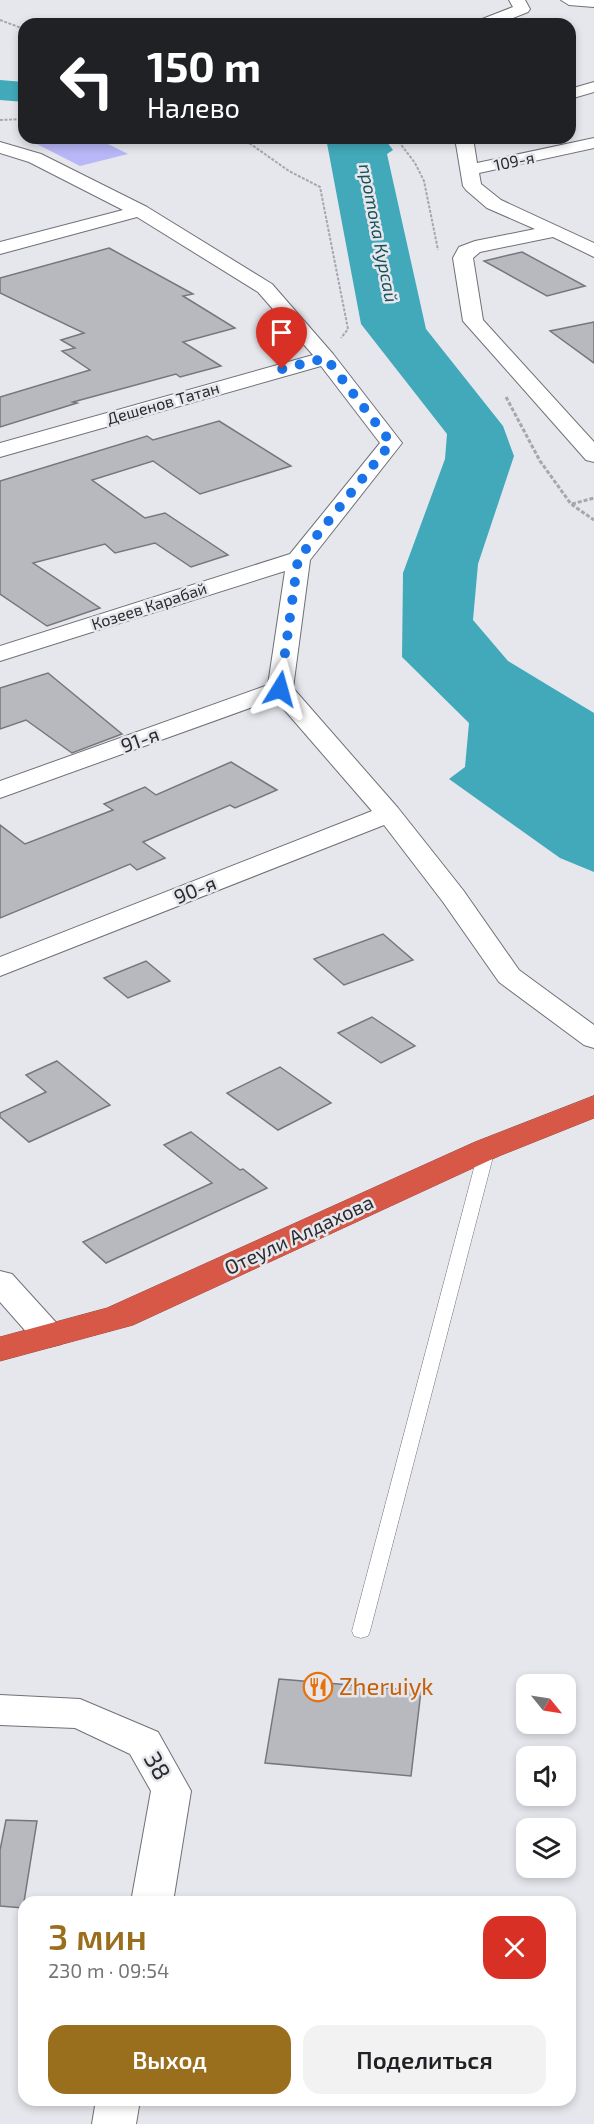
<!DOCTYPE html>
<html lang="ru">
<meta charset="utf-8">
<style>
body{margin:0;font-family:"Exo 2",sans-serif;background:#f2f2f2;color:#202124;height:100vh;display:flex;flex-direction:column;font-size:22px;white-space:nowrap}
*{box-sizing:border-box;margin:0}
p{font-size:20px;color:#757577}
.icon{flex:none;width:33px;height:33px;fill:none;stroke:currentColor;stroke-width:2;stroke-linecap:round;stroke-linejoin:round}
.map{position:relative;flex:1;overflow:hidden}
.side{position:absolute;left:18px;top:1896px;width:558px;height:210px;display:flex;flex-direction:column;background:#fff;border-radius:18px;box-shadow:0 3px 9px #0003}
.side>*{flex:none}
.banner{position:absolute;left:18px;top:18px;width:558px;height:126px;border-radius:18px;box-shadow:0 3px 9px #0003;background:#202124;color:#fff;overflow:hidden}
.needle{width:39px;rotate:120deg}
.controls{position:absolute;left:516px;top:1674px;display:grid;gap:12px}
.controls a{display:grid;place-items:center;width:60px;height:60px;border-radius:12px;background:#fff;box-shadow:0 3px 9px #0003;font-size:30px}
.pin{position:absolute;display:grid;place-items:center;width:51px;height:51px;color:#fff;margin:-62px -26px;border-radius:50% 50% 50% 0;rotate:-45deg;box-shadow:0 0 6px #0007}
.pin .icon{rotate:45deg}
.me{position:absolute;width:66px;margin:-33px;rotate:8deg;stroke-linejoin:round;filter:drop-shadow(0 0 4px #0008)}
.turn{display:flex;align-items:center;gap:21px;height:126px;padding:0 30px;font-size:27px}
.turn .icon{width:78px;height:78px;stroke-width:2.5}
.turn b{display:block;font-size:42px;line-height:51px}
.round{display:grid;place-items:center;flex:none;width:63px;height:63px;border-radius:18px;background:#f2f2f2}
.overview{display:flex;align-items:center;justify-content:space-between;height:102px;padding:0 30px}
h1{font-size:36px;font-weight:600;line-height:45px;color:#996e1c}
.primary-button{display:flex;gap:12px;margin-top:auto;padding:12px 30px}
.primary-button a{flex:1;height:69px;border-radius:18px;background:#996e1c;color:#fff;font-size:24px;font-weight:600;line-height:69px;text-align:center}
.primary-button a+a{background:#f2f2f2;color:#202124}
.map>svg:first-child{display:block}
</style>
<div class="map">
<svg width="594" height="2124" viewBox="0 0 594 2124">
<rect width="100%" height="100%" fill="#e6e7ed"/>
<!-- green -->
<path fill="#b8b7f7" d="M25,138H96L128,154L80,166Z"/>
<!-- water -->
<path fill="#41a9ba" d="M0,80L24,82V102L0,100Z
M326,138H384L393,150L387,154L426,329L503,426L514,456L478,564L473,620L508,661L594,713V872L560,858L449,779L465,767L469,723L402,657L403,573L445,459L447,434L361,324Z"/>
<!-- building -->
<path fill="#b8b8bf" stroke="#76767c" stroke-width="1.5" d="M109,248L193,294L183,296L235,328L183,342L221,366L180,377L176,374L73,402L77,403L0,427V397L90,370L62,351L75,348L61,340L84,333L0,293V278Z
M522,252L585,286L547,296L484,261Z
M594,322V363L550,331Z
M219,421L291,466L200,494L153,461L92,480L145,518L165,513L228,555L191,567L155,543L115,553L105,544L33,563L100,608L47,626L0,594V481L147,436L153,440Z
M48,673L122,734L72,753L26,720L0,729V688Z
M231,762L277,790L235,808L230,805L143,842L165,858L137,870L130,864L0,918V825L25,844L113,810L104,804L145,787L156,795Z
M383,934L413,960L344,985L314,959Z
M146,961L170,981L128,998L104,978Z
M372,1017L415,1046L381,1063L338,1033Z
M57,1061L110,1105L29,1142L0,1117V1113L46,1092L26,1075Z
M280,1067L331,1103L278,1130L227,1093Z
M191,1132L240,1170L243,1169L267,1188L106,1263L83,1242L212,1183L164,1145Z
M279,1679L421,1691L411,1776L265,1763Z
M6,1820L37,1821L23,1908L0,1906V1850Z"/>
<g fill="none" stroke-linecap="round" stroke-linejoin="round">
<!-- lane casing -->
<g stroke="#707176" stroke-width="1">
<path id="lane" d="M487,1144L495,1149L370,1631L368,1636L361,1638L354,1636L352,1631L479,1149Z"/>
</g>
<!-- street casing -->
<g stroke="#707176" stroke-width="2">
<path id="street" d="M509,0H525L530,9L528,12L498,24H475L477,21L513,7Z
M561,0H594V7L569,5Z
M594,82V92L570,99V89Z
M455,138H473L477,163L594,138V148L479,173L481,184L501,200L594,243V257L553,237L480,252L473,258L483,320L594,442V462L586,460L463,321L453,258L459,247L475,241L535,229L487,208L466,190L463,186Z
M0,142L41,154L147,207L272,284L333,354L402,443L310,560L293,688L398,808L463,890L519,970L594,1025V1048L584,1045L499,982L443,902L384,825L0,976V957L372,811L275,699L0,798V781L268,685L285,571L0,661V646L290,554L380,443L321,366L0,457V443L313,355L258,292L137,217L0,254V242L123,210L29,162L0,153Z
M0,1271L12,1274L61,1328L66,1336L61,1344L49,1347L37,1344L0,1302Z
M0,1695L80,1699L158,1732L191,1791L173,1902H131L151,1791L130,1754L75,1728L0,1725Z
M96,2100H140L136,2124H92Z"/>
</g>
<!-- highway casing -->
<g stroke="#9b483e" stroke-width="1">
<path id="highway" d="M594,1096V1118L499,1156L133,1325L0,1361V1337L107,1308L475,1142Z"/>
</g>
<!-- path-far1 -->
<path stroke="#a6a7ac" stroke-width="2" stroke-dasharray="3 1.5" stroke-linecap="butt" d="M0,20L24,29
M0,120L24,119
M242,138L289,171L320,187L348,329L341,338
M396,138L415,163L424,181L438,250"/>
<!-- path -->
<path stroke="#a6a7ac" stroke-width="3" stroke-dasharray="4 2" stroke-linecap="butt" d="M506,397L540,461L571,504L594,520
M572,504L594,498"/>
<!-- lane -->
<use href="#lane" fill="#fff" fill-rule="evenodd"/>
<!-- street -->
<use href="#street" fill="#fff" fill-rule="evenodd"/>
<!-- highway -->
<use href="#highway" fill="#d75847" fill-rule="evenodd"/>
</g>
<g fill="none" stroke-linecap="round" stroke-linejoin="round">
<!-- route -->
<path stroke="#1a73e8" stroke-width="10" stroke-dasharray="0 18" d="M280,689L298,559L391,443L326,358L282,369"/>
</g>
<!-- icons -->
<defs>
<g id="restaurant-ring" transform="scale(1.5)"><circle r="9.5" fill="#e6e7ed" stroke="#e8710a" stroke-width="1.5"/><path d="M-5-6h1v4h1v-4h1v4h1v-4h1v5L-1.5 .5V6h-2V.5L-5-1ZM5-6V6H3V1.5H1.5Q1.5-4 5-6Z" fill="#e8710a"/></g>
</defs>
<g fill-rule="evenodd">
<use href="#restaurant-ring" x="318" y="1687"/>
</g>
<g text-anchor="middle" stroke-width="5" stroke-linejoin="round" paint-order="stroke">
<!-- far-street labels -->
<g font-size="16" fill="#2b2b2e" stroke="#e6e7ed">
<text transform="translate(514 161) rotate(-12)" y="6">109-я</text>
<text transform="translate(163 403) rotate(-16)" y="6">Дешенов Татан</text>
<text transform="translate(149 606) rotate(-18)" y="6">Козеев Карабай</text>
</g>
<!-- far-water labels -->
<g font-size="18" font-style="italic" fill="#16515a" stroke="#e6e7ed">
<text transform="translate(378 233) rotate(79)" y="6">протока Курсай</text>
</g>
<!-- street labels -->
<g font-size="20" fill="#2b2b2e" stroke="#e6e7ed">
<text transform="translate(140 740) rotate(-20)" y="7">91-я</text>
<text transform="translate(195 890) rotate(-22)" y="7">90-я</text>
<text transform="translate(299 1235) rotate(-25)" y="7">Отеули Алдахова</text>
</g>
<!-- near-food labels -->
<g font-size="24" fill="#c56008" stroke="#e6e7ed" text-anchor="start">
<text x="339" y="1695">Zheruiyk</text>
</g>
<!-- near-street labels -->
<g font-size="24" fill="#2b2b2e" stroke="#e6e7ed">
<text transform="translate(157 1766) rotate(60)" y="8">38</text>
</g>
</g>
</svg>
<div class="controls">
<a><svg class="needle" viewBox="-14 -14 28 28"><path d="M0-13l5 13h-10z" fill="#e53935"/><path d="M0 13l5-13h-10z" fill="#757577"/></svg></a>
<a><svg class="icon" aria-label="sound" viewBox="0 0 24 24"><path d="M4 9h4l5-4v14l-5-4H4zM17 9q2 3 0 6"/></svg></a>
<a><svg class="icon" aria-label="layers" viewBox="0 0 24 24"><path d="M12 4l9 5-9 5-9-5zM3 14l9 5 9-5"/></svg></a>
</div>
<div class="pin" style="left:282px;top:369px;background:#d93025"><svg class="icon" aria-label="arrive" viewBox="0 0 24 24"><path d="M6 21V4h12l-3 4 3 4H6"/></svg></div>
<svg class="me" style="left:280px;top:689px" viewBox="-20 -20 40 40"><path d="M0-17L14 15 0 8-14 15z" fill="#1a73e8" stroke="#fff" stroke-width="4"/></svg>
<div class="banner">
<div class="turn"><svg class="icon" aria-label="left" viewBox="0 0 24 24"><path d="M17 20v-9H6M10 6l-5 5 5 5"/></svg><div><b>150 m</b>Налево</div></div>
</div>
<section class="side">
<div class="overview"><div><h1>3 мин</h1><p>230 m · 09:54</p></div><a class="round" style="background:#d93025;color:#fff"><svg class="icon" aria-label="close" viewBox="0 0 24 24"><path d="M6 6l12 12M18 6L6 18"/></svg></a></div>
<div class="primary-button"><a>Выход</a><a>Поделиться</a></div>
</section>
</div>
